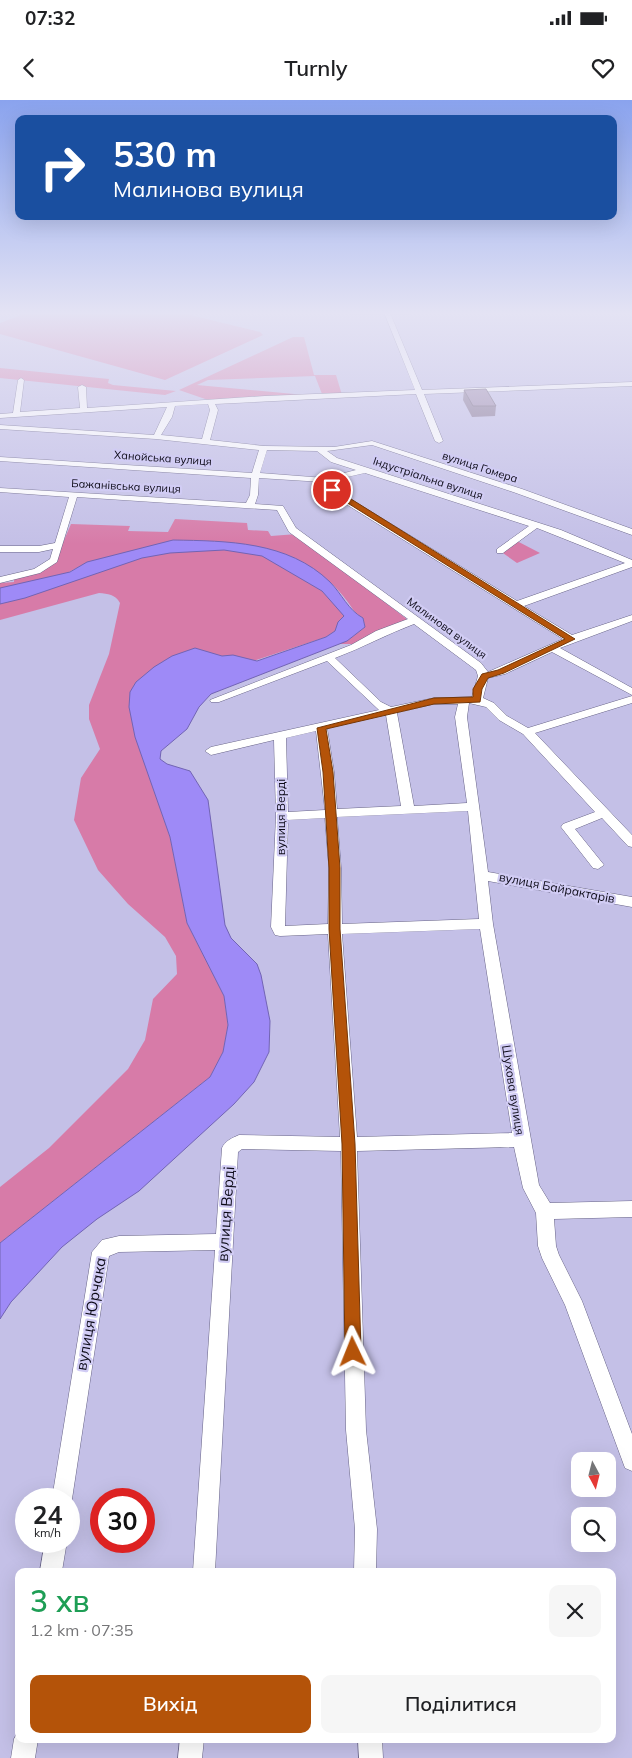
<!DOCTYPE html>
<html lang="uk">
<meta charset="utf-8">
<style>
body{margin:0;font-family:Mulish,sans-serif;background:#f6f6f6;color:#202124;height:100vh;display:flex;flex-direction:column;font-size:19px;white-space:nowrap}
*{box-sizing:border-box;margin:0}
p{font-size:16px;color:#757577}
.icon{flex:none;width:28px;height:28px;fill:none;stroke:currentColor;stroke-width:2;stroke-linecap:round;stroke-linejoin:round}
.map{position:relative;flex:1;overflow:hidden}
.sheet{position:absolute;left:15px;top:1468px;width:601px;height:175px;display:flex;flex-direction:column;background:#fff;border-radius:10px;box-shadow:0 5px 20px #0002}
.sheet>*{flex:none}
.hud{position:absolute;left:15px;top:15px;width:602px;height:105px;border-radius:10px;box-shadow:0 5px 20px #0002;background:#1a4fa0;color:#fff;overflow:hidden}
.needle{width:32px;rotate:173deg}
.tools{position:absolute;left:571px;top:1352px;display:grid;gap:10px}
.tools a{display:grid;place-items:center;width:45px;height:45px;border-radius:10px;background:#fff;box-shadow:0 5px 20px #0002;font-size:25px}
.speed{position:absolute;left:15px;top:1388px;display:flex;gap:10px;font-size:25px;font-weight:700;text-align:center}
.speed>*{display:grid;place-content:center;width:65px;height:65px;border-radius:50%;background:#fff;box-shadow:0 5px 20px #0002;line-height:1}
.speed small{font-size:12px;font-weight:400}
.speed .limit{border:8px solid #d22;background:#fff;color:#111}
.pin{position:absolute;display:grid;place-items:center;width:42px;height:42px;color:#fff;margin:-21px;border:2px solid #fff;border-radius:50%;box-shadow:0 1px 5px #0007}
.me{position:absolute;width:55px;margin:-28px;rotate:358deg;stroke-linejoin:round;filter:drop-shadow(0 0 4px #0008)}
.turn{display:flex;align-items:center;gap:18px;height:105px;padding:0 15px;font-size:22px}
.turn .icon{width:65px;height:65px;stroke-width:2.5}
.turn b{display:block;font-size:35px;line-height:42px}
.round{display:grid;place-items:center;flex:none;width:52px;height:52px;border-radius:10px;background:#f6f6f6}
.head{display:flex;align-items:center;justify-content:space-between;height:85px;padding:0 15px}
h1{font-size:30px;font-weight:600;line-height:38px;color:#1e9e55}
.primary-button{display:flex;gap:10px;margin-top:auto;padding:10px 15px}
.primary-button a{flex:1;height:58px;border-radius:10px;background:#b45309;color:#fff;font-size:20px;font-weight:600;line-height:58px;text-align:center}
.primary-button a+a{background:#f6f6f6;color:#202124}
.status{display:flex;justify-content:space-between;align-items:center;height:35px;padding:0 25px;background:#fff;direction:ltr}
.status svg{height:14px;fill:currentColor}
header{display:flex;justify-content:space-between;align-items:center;height:65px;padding:0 15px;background:#fff;font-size:22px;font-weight:600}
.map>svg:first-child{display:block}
</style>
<div class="status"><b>07:32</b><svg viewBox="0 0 49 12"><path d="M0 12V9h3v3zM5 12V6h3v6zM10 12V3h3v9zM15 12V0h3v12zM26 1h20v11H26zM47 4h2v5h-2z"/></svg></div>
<header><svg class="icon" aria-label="back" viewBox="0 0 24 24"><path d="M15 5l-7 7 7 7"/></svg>Turnly<svg class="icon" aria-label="heart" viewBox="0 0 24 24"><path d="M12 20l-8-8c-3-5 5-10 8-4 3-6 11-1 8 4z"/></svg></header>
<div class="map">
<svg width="632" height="1658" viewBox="0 0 632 1658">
<rect width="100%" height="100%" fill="#c4c0e7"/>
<!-- green -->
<path fill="#d77ba8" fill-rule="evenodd" d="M29,212H178L260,232L263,235L165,280L0,234V223Z
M293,237H304L314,275H336L342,295L211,301L179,290ZM315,276L322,294H294L197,285L208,280Z
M0,268L109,279L108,283L113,285L176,291L165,295L0,278Z
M175,419L247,423L248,430L268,431L271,436L297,434L408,520L353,544H336L347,541L365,527L363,518C354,513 353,509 347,501C326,473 316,472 282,467L322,491L342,512L345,516L335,531L326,537L229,569L142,655L170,737L187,823L224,896L228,925L223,952L210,977L0,1143V1087L49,1048L128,969L145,940L153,899L177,874L176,856L165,837L128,804L98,770L74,720L81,678L100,649L89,619V605L109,554L120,503C115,494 108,494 99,493L0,520V483L14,482V478L55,461L71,424L130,426L128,431L168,432ZM105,458L135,460L104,470L69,472L88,462Z
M515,440L540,453L517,463L500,451Z"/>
<!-- water -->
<path fill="#9e8af7" stroke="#7264b4" d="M173,440C227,441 288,441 330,482C342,494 348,510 363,518L365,527L347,541L211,594L199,607L187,629L161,651L160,659L167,664L190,671L208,700L225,825L231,838L257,864L261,875L270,921L269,952L254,982L234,1004L139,1091L97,1119L62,1147L11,1202L0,1219V1143L210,977L223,952L228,925L224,896L187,823L170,737L135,637L129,607L130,592L136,582L154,567L172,556L195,548L222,556L233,555L257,561L326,537L335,531L338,522L344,516L322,491L262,456L224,450L170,453L142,458L25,498L0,504V488L70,472L87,462Z"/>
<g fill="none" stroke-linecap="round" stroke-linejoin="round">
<!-- minor casing -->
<g stroke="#686487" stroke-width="1">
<path id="minor" d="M384,212L390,213L422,290L632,282V286L424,294L443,341L439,343L435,341L416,294L215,304L218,310L210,340L264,346L334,347L372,341L522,389L632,429V435L516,393L372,345L327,351L337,358L561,430L632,460V467L524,506L572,535L632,515V521L560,548L632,588V595L552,552L505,574L488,578L483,598L494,603L507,616L528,628L632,596V603L535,633L632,735V747L628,746L602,718L575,729L604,765L598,769L593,768L561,727L563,724L595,712L523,634L499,620L486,607L469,603L467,617L488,772L632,797V807L488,781L493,824L539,1085L550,1103L632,1101V1117L554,1119L556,1146L559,1155L582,1201L632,1334V1371L625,1368L565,1205L542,1158L538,1146L536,1113L523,1088L514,1047L357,1051L366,1330L377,1429L376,1471H354L355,1429L346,1330L341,1051L242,1049L238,1052L215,1471H193L215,1150L119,1152L109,1156L72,1399L69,1407V1399H52L92,1152L102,1140L119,1136L216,1134L222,1048C225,1041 232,1038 239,1035L340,1037L328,834L280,836L275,835L271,827L276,716L274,640L211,655L205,651L211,647L379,610L327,561L219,602H211L210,600L351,545L376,531L408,519L289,432L277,410L77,397L57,462L40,473L0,483V477L34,469L50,459L53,449L39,452H0V446H39L55,443L69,397L0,392V388L246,403L250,395L251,378L0,361V357L252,373L259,350L156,339L0,329V325L154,335L167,307L0,318V314L13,313L18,280L21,278L24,280L20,312L80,308L78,287L82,285L86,287L87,308L265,296L415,290ZM208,304L210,310L202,339L161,335L172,317L175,306ZM267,350L317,351L331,362L356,370L325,378L260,373ZM365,373L529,426L497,449V453H503L537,428L625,463L517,501L339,392L330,381ZM259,378L323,382L333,396L563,539L488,572L481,563L296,428L283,406L255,404L258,395ZM414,524L476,570L478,576L472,597L434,598L391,607L381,602L335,558C362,548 387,534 414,524ZM434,604H458L455,617L467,703L414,706L397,613ZM386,615L401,706L337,709L334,672L327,628ZM316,631L325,710L288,712L286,638ZM468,711L479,819L342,824L341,768L337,717ZM325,718L329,768L328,824L285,826L288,720ZM480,829L512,1033L357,1037L342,834Z
M45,1441H67L62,1471H40Z
M19,1630V1639H38L35,1658H11L14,1639Z
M180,1639H204L202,1658H178Z
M358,1639H382L383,1658H359Z"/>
</g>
<!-- major casing -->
<g stroke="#686487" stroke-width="1">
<path id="major" d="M349,212H413L409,214H353Z"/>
</g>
<!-- minor -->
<use href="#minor" fill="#fff" fill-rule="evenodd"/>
<!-- major -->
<use href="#major" fill="#fff" fill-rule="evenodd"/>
</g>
<!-- wall -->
<path fill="#857492" d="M464,290L496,306L495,316L472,317L463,300Z"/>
<!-- building -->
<path fill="#9b87aa" stroke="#6c5e77" d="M486,289L496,306H473L464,290Z"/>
<!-- sky -->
<linearGradient id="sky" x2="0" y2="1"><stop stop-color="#8aa3ee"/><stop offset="0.48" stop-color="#e4e3f4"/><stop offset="1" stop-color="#e4e3f4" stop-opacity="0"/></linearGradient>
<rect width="632" height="444" fill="url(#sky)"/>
<!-- route -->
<path fill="#b45309" stroke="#753606" d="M330,389H335L575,539L504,573L488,578L482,589L480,602L434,604L326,629L333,672L340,768V829L355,1044L361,1252L359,1258L353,1260L348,1258L345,1252L342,1044L329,829V768L323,672L317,628L434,598L473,597V589L482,574L498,570L565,539L330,392Z"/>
<g text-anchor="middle" stroke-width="4.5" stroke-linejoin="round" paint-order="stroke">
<!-- far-street labels -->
<g font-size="11" fill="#0c0a17" stroke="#d1ccf4">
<text transform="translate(163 358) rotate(4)" y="4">Ханойська вулиця</text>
<text transform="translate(480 367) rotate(18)" y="4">вулиця Гомера</text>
<text transform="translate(428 378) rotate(18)" y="4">Індустріальна вулиця</text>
<text transform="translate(126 386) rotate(3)" y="4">Бажанівська вулиця</text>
<text transform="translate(447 528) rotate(36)" y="4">Малинова вулиця</text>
</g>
<!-- street labels -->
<g font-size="12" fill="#0c0a17" stroke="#d1ccf4">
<text transform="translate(281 717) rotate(-90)" y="4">вулиця Верді</text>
<text transform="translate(557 788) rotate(11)" y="4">вулиця Байрактарів</text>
<text transform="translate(513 990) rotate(81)" y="4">Шухова вулиця</text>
</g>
<!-- near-street labels -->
<g font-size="15" fill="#0c0a17" stroke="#d1ccf4">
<text transform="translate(226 1114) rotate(-86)" y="5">вулиця Верді</text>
<text transform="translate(91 1214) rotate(-80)" y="5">вулиця Юрчака</text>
</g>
</g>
</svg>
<div class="tools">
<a><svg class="needle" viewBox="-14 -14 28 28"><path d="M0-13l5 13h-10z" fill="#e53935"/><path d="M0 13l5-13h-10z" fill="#757577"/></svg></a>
<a><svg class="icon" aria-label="search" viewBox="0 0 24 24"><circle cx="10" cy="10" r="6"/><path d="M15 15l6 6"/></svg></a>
</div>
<div class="speed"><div>24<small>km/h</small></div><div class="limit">30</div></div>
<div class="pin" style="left:332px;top:390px;background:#d93025"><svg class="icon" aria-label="arrive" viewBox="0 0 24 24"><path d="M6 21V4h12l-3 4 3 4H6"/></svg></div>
<svg class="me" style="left:353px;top:1252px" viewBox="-20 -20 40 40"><path d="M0-17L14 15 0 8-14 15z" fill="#b45309" stroke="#fff" stroke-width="4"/></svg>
<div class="hud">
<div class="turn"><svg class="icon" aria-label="right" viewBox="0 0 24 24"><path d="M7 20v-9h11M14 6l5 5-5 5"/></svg><div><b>530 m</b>Малинова вулиця</div></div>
</div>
<section class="sheet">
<div class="head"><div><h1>3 хв</h1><p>1.2 km · 07:35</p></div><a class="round"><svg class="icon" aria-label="close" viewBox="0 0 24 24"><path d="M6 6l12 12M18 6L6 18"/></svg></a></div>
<div class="primary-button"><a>Вихід</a><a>Поділитися</a></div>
</section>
</div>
